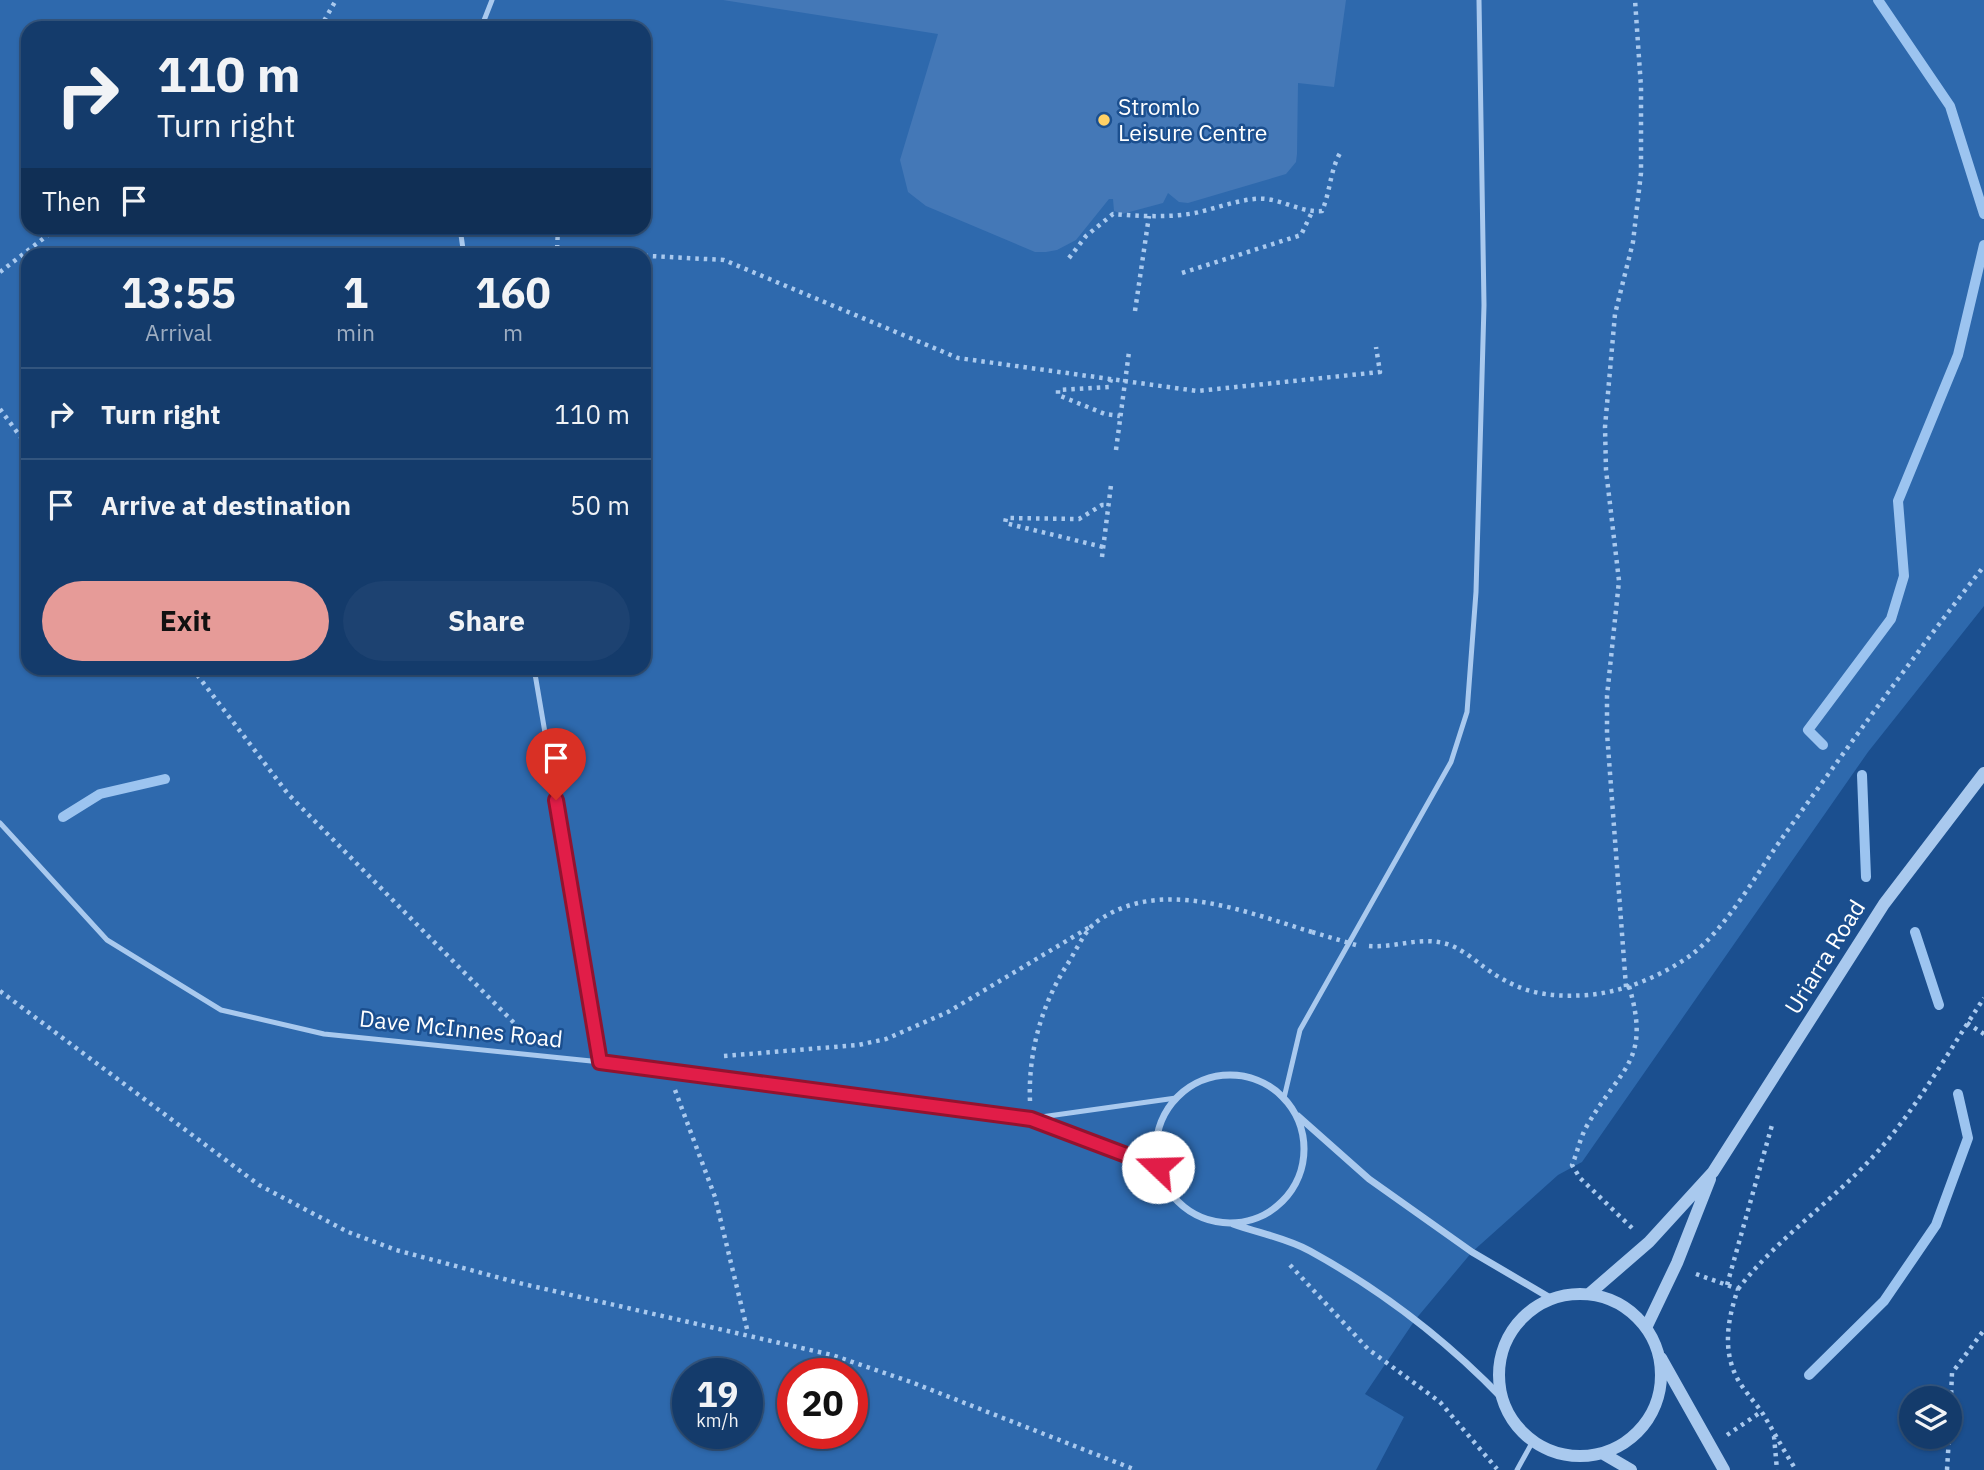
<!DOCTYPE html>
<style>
body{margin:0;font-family:"IBM Plex Sans",sans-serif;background:#1d4271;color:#f1f3f6;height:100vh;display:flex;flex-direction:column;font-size:26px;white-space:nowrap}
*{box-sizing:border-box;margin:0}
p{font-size:23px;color:#9dadc1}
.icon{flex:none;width:38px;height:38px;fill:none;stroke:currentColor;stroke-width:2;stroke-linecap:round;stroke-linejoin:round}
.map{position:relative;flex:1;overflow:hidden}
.details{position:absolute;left:21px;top:248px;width:630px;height:427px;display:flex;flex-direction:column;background:#143b6b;border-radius:21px;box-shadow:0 2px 5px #0004,0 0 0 2px #33557e}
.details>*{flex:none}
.hud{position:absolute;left:21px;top:21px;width:630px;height:214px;border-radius:21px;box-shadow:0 2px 5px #0004,0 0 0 2px #33557e;background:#143b6b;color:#f1f3f6;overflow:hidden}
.tools{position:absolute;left:1899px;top:1386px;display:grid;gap:14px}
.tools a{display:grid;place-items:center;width:63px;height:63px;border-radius:50%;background:#143b6b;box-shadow:0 2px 5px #0004,0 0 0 2px #33557e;font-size:35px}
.speed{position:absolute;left:672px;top:1358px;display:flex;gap:14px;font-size:35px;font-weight:700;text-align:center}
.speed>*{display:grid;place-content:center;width:91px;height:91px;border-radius:50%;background:#143b6b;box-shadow:0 2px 5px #0004,0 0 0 2px #33557e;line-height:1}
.speed small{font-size:18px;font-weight:400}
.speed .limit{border:10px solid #d22;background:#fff;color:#111}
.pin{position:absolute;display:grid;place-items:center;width:60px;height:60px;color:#fff;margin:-72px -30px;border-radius:50% 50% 50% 0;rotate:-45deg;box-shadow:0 0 7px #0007}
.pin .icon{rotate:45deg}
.me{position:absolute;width:77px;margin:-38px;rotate:291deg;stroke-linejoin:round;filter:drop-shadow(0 0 5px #0008)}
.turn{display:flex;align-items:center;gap:24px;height:147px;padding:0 21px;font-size:32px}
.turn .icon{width:91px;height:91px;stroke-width:2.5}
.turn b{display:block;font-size:49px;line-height:60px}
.then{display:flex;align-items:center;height:66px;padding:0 21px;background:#0003;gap:14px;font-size:26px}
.eta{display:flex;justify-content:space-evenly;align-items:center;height:119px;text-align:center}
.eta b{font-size:42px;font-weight:700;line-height:49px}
.primary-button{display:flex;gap:14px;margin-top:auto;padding:14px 21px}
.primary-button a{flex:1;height:80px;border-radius:42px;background:#e69b98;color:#111;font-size:28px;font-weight:700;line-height:80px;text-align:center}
.primary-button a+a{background:#1d4271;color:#f1f3f6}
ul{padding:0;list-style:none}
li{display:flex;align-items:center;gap:21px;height:91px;padding:0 21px;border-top:2px solid #33557e}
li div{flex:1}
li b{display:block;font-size:26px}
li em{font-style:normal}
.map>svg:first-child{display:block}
</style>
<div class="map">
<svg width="1984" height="1470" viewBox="0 0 1984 1470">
<rect width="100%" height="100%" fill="#1b4f8f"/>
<!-- green -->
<path fill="#2e69ad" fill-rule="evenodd" d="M0,0H1984V606L1868,752L1582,1162L1558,1175L1472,1252L1415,1320L1365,1394L1404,1417L1376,1470H0ZM28,28H644V228H28ZM28,256H644V668H28ZM688,1374H747V1433H688ZM793,1374H852V1433H793Z"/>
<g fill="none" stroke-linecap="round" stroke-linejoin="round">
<!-- stream -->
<path stroke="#9cc4f0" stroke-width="10" d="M1878,0L1950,106L1984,214
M1823,745L1808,730L1891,619L1904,576L1898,501L1958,355L1984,245
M1862,775L1866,877
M63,817L100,794L165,779
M1915,932L1939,1005
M1809,1375L1884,1301L1936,1225L1968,1138L1958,1094"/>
</g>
<!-- building -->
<path fill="#4478b7" d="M723,0H1346L1334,87L1298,83L1297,154L1296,162L1286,174L1188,203L1179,202L1168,193L1163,203L1122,214L1114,211L1113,199H1109L1076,240L1057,250L1046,252H1035L926,206L908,192L900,160L938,34Z"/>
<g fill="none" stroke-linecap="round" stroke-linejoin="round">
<!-- path -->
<path stroke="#a9c9ee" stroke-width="4.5" stroke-dasharray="3.5 5" stroke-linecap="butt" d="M320,28L336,0
M558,228L557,251L724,260L958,358L1197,391L1380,372L1376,347
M1069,258L1086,236L1113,214C1140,216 1168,218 1195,213C1214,209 1234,201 1254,199C1279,196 1298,213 1322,211C1331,190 1330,168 1342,150
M0,272L57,228
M1182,273L1301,235L1312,212
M1135,311L1149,216
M1111,379L1109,387L1058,390V395L1105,414L1120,416
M0,409L28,447
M1116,450L1129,352
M1103,547L1005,523L1006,518L1079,519L1102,505H1109
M1102,557L1111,485
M192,668L288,794L526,1035
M1369,946C1394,948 1418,937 1443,943C1458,946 1472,958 1484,967C1518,992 1545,998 1588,995C1623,992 1662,976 1691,955C1727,928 1758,871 1785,834C1850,744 1915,654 1984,566
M1629,986C1651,1061 1622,1066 1588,1124C1580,1137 1578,1151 1572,1165L1580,1178L1632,1228
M1626,987L1607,733V696L1619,581L1606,470L1605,427L1615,314L1633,242L1641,173V87L1635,0
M0,991L259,1185L348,1232L396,1250L519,1283L832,1355L911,1382L1136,1470
M1967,1023L1984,1034
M724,1056L858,1045L886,1039L948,1012L1093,925
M675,1090L715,1197L748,1333
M1030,1101C1028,1054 1041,1007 1065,968C1074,955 1083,933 1095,923C1159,875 1245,912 1312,932
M1290,1265L1368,1349L1440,1402L1497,1469
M1696,1274L1738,1289C1728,1318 1722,1349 1737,1378C1744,1391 1755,1402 1763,1414C1774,1432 1784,1451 1796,1470
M1727,1285L1772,1125
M1738,1289C1775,1241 1827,1205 1869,1161C1914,1114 1948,1052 1984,998
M1950,1419L1952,1373L1984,1330
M1727,1435L1761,1412
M1774,1436L1777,1470
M1947,1470L1949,1437"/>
<!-- service -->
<path stroke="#a9c9ee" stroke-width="5" d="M481,28L492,0
M460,228L464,256
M534,668L601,1062
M0,823L107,940L221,1010L324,1034L601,1062L1031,1119L1158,1167
M1284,1098L1300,1030L1451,762L1467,712L1476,592L1484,305L1479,0
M1034,1118L1176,1098
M1517,1470L1533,1441"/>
<!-- minor -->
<path stroke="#a9c9ee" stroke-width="7" d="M1156 1149a74 74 0 1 1 148 0a74 74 0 1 1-148 0Z
M1298,1116L1369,1179L1472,1252L1552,1299
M1233,1224C1258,1233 1287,1238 1310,1251C1381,1290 1446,1340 1502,1398"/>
<!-- tertiary -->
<path stroke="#a9c9ee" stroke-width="12" d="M1589,1294L1649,1242L1713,1172L1884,904L1984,773
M1499 1375a81 81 0 1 1 162 0a81 81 0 1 1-162 0Z
M1646,1328L1677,1263L1710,1179
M1661,1358L1724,1470
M1602,1453L1631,1470"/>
<!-- path-bridge -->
<path stroke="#a9c9ee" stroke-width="4.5" stroke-dasharray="3.5 5" stroke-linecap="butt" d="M1312,932L1356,945"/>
</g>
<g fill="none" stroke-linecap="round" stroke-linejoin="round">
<!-- route casing -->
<g stroke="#92132f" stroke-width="18">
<path id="route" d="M556,800L600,1062L1031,1119L1158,1167"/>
</g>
<!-- route -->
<use href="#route" stroke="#e11d48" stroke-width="12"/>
</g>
<!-- markers -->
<circle fill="#ffd166" stroke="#1b4f8f" stroke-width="2.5" cx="1104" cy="120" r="7"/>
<g text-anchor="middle" stroke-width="5" stroke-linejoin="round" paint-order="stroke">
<!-- poi labels -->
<g font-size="23" fill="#fff" stroke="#1b4f8f" text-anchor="start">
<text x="1118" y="115">Stromlo<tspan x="1118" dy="26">Leisure Centre</tspan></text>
</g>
<!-- street labels -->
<g font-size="23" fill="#fff" stroke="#1b4f8f">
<text transform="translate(1825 957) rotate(-58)" y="8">Uriarra Road</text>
<text transform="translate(461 1029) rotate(6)" y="8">Dave McInnes Road</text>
</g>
</g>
</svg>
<div class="tools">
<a><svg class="icon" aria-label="layers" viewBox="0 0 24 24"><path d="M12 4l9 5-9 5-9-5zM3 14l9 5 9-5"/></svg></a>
</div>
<div class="speed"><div>19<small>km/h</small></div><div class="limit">20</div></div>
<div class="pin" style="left:556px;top:800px;background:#d93025"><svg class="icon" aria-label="arrive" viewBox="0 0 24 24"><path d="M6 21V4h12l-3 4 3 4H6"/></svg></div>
<svg class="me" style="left:1158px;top:1167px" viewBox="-20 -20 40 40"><circle r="19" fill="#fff"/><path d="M0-13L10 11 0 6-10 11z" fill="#e11d48"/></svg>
<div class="hud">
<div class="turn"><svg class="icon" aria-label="right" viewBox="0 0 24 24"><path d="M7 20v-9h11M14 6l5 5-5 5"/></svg><div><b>110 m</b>Turn right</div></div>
<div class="then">Then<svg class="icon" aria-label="arrive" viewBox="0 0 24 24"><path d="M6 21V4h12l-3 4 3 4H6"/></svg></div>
</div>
<section class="details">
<div class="eta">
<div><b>13:55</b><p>Arrival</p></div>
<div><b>1</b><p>min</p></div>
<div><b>160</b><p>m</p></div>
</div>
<ul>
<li><svg class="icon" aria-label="right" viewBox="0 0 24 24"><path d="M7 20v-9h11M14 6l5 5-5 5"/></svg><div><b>Turn right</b></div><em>110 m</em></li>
<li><svg class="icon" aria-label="arrive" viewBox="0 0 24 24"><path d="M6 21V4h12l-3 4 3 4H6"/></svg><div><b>Arrive at destination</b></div><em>50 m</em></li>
</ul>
<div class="primary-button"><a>Exit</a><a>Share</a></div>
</section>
</div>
